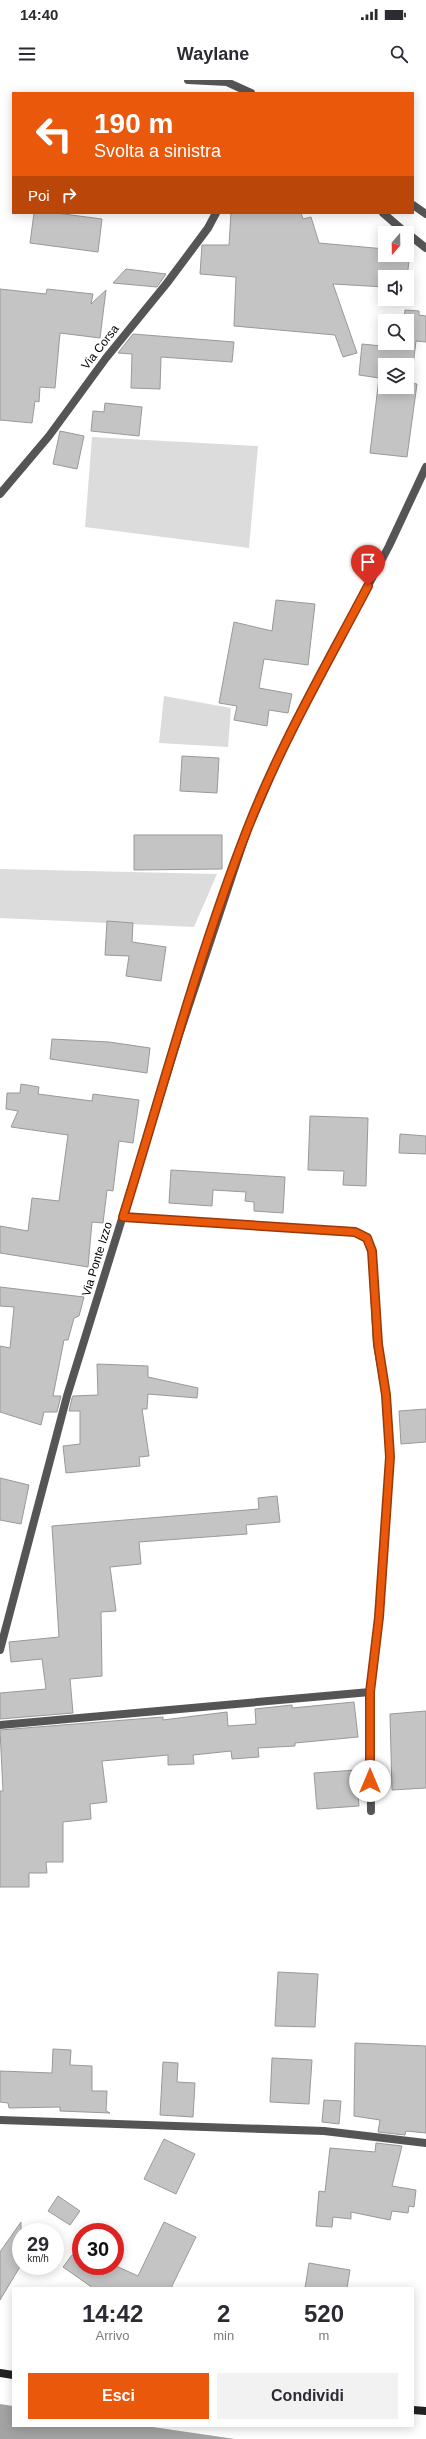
<!DOCTYPE html>
<html lang="it">
<style>
body{margin:0;font-family:Helvetica,sans-serif;background:#f2f2f3;color:#2b2b33;height:100vh;display:flex;flex-direction:column;font-size:15px;white-space:nowrap}
*{box-sizing:border-box;margin:0}
p{font-size:13px;color:#7c7c81}
.icon{flex:none;width:22px;height:22px;fill:none;stroke:currentColor;stroke-width:2;stroke-linecap:round;stroke-linejoin:round}
.map{position:relative;flex:1;overflow:hidden}
.drawer{position:absolute;left:12px;top:2207px;width:402px;height:140px;display:flex;flex-direction:column;background:#fff;border-radius:0px;box-shadow:0 2px 10px #0003}
.drawer>*{flex:none}
.hud{position:absolute;left:12px;top:12px;width:402px;height:122px;border-radius:0px;box-shadow:0 2px 10px #0003;background:#ea580c;color:#fff;overflow:hidden}
.needle{width:26px;rotate:200deg}
.fabs{position:absolute;left:378px;top:146px;display:grid;gap:8px}
.fabs a{display:grid;place-items:center;width:36px;height:36px;border-radius:0px;background:#fff;box-shadow:0 2px 10px #0003;font-size:20px}
.speed{position:absolute;left:12px;top:2143px;display:flex;gap:8px;font-size:20px;font-weight:700;text-align:center}
.speed>*{display:grid;place-content:center;width:52px;height:52px;border-radius:50%;background:#fff;box-shadow:0 2px 10px #0003;line-height:1}
.speed small{font-size:10px;font-weight:400}
.speed .limit{border:6px solid #d22;background:#fff;color:#111}
.pin{position:absolute;display:grid;place-items:center;width:34px;height:34px;color:#fff;margin:-41px -17px;border-radius:50% 50% 50% 0;rotate:-45deg;box-shadow:0 0 4px #0007}
.pin .icon{rotate:45deg}
.me{position:absolute;width:44px;margin:-22px;rotate:0deg;stroke-linejoin:round;filter:drop-shadow(0 0 3px #0008)}
.turn{display:flex;align-items:center;gap:14px;height:84px;padding:0 16px;font-size:18px}
.turn .icon{width:52px;height:52px;stroke-width:2.5}
.turn b{display:block;font-size:28px;line-height:34px}
.then{display:flex;align-items:center;height:38px;padding:0 16px;background:#0003;gap:8px;font-size:15px}
.eta{display:flex;justify-content:space-evenly;align-items:center;height:68px;text-align:center}
.eta b{font-size:24px;font-weight:800;line-height:28px}
.primary-button{display:flex;gap:8px;margin-top:auto;padding:8px 16px}
.primary-button a{flex:1;height:46px;border-radius:0px;background:#ea580c;color:#fff;font-size:16px;font-weight:800;line-height:46px;text-align:center}
.primary-button a+a{background:#f2f2f3;color:#2b2b33}
.status{display:flex;justify-content:space-between;align-items:center;height:28px;padding:0 20px;background:#fff;direction:ltr}
.status svg{height:11px;fill:currentColor}
header{display:flex;justify-content:space-between;align-items:center;height:52px;padding:0 16px;background:#fff;font-size:18px;font-weight:800}
.map>svg:first-child{display:block}
</style>
<div class="status"><b>14:40</b><svg viewBox="0 0 49 12"><path d="M0 12V9h3v3zM5 12V6h3v6zM10 12V3h3v9zM15 12V0h3v12zM26 1h20v11H26zM47 4h2v5h-2z"/></svg></div>
<header><svg class="icon" aria-label="menu" viewBox="0 0 24 24"><path d="M4 6h16M4 12h16M4 18h16"/></svg>Waylane<svg class="icon" aria-label="search" viewBox="0 0 24 24"><circle cx="10" cy="10" r="6"/><path d="M15 15l6 6"/></svg></header>
<div class="map">
<svg width="426" height="2359" viewBox="0 0 426 2359">
<rect width="100%" height="100%" fill="#fff"/>
<!-- green -->
<path fill="#dcdcdc" d="M92,357L258,366L249,468L85,447Z
M164,616L231,628L228,667L159,663Z
M0,789L217,794L194,847L0,838Z"/>
<!-- water -->
<path fill="#a3a3a3" d="M0,2324L13,2326V2346H146L235,2359H0Z"/>
<!-- building -->
<path fill="#c4c4c4" stroke="#999" fill-rule="evenodd" d="M34,133H56L102,139L98,172L30,163Z
M231,133H301L303,139L311,137L319,163L385,169V175H407V171H410L407,199V197H385V207L333,204L357,273L343,277L335,255L234,246L236,197L200,194L202,165H229Z
M126,189L166,194L157,207L113,203Z
M0,209L46,214L47,209L93,214L91,224L106,210L100,258L60,253L55,308L40,307L39,322L35,321L32,343L0,340Z
M405,230L419,231V235L426,236V262L416,261L411,303L417,304L407,377L370,373L379,298L359,295L362,264L401,268V263H407V241H404ZM385,285H407V307H385Z
M133,254L234,262L232,282L161,277L160,309L131,308L132,274L118,273Z
M105,323L142,327L139,356L91,351L93,331L104,332Z
M60,351L84,356L77,389L53,384Z
M276,520L315,524L308,585L264,579L259,608L292,614L288,633L269,630L267,646L234,640L237,626L219,623L234,542L272,551Z
M182,676L219,678L217,713L180,711Z
M134,755H222V789L134,790Z
M107,841L133,843L132,862L166,867L161,901L126,896L129,876L105,875Z
M52,959L109,962L150,968L147,993L50,979Z
M21,1004L39,1007L38,1014L92,1021L93,1014L139,1020L133,1063L119,1061L113,1111L107,1110L103,1143L92,1142L88,1187L0,1173V1146L28,1151L32,1118L59,1121L68,1055L11,1047L18,1031L6,1029L7,1013H20Z
M310,1036L368,1038L366,1106L343,1105L344,1091L308,1090Z
M400,1054L426,1056V1074L399,1073Z
M171,1090L285,1097L283,1133L254,1131V1122L245,1121L246,1112L213,1110L212,1126L169,1123Z
M0,1207L84,1217L79,1236L74,1238L68,1260H64L53,1316H61L57,1332H44L41,1345L0,1332V1266L10,1268L14,1227L0,1226Z
M97,1284L148,1286V1297L198,1308L197,1318L148,1314L147,1329H142L149,1376L139,1377L140,1386L66,1393L63,1366L80,1364V1331H69L72,1318L73,1316L98,1315Z
M426,1329V1362L401,1364L399,1331Z
M0,1398L29,1405L21,1444L0,1440Z
M277,1416L280,1442L246,1445L247,1454L139,1462L141,1484L110,1487L116,1531L101,1532L102,1596L70,1599L73,1633L0,1639V1613L46,1609L42,1579L11,1582L9,1562L59,1557L52,1446L259,1429L258,1418Z
M354,1622L358,1657L295,1663V1666L258,1668L259,1677L232,1679L231,1671L193,1675L194,1684L168,1685V1675L102,1681L107,1722L90,1724L91,1739L63,1742V1782H46L47,1793H29V1807H0V1711H3L0,1650L163,1637V1640L227,1632L228,1646L256,1644L255,1629L292,1625V1628Z
M426,1631V1708L392,1710L390,1634Z
M356,1690L359,1726L317,1729L314,1693Z
M278,1892L318,1894L315,1947L275,1946Z
M355,1963L426,1966V2053L406,2051L405,2055L378,2052L380,2040L354,2036Z
M53,1969L71,1970L70,1985L92,1986V2011H107L106,2031L110,2033L60,2031V2027L9,2028L8,2023L0,2022V1991L52,1993Z
M272,1978L312,1980L309,2024L270,2022Z
M163,1982L178,1983L177,2002L195,2003L193,2037L160,2035Z
M324,2020L341,2021L339,2044L322,2042Z
M164,2059L195,2074L176,2114L144,2099Z
M376,2063L402,2066L392,2106L416,2110L414,2127L409,2126L408,2133L392,2131L390,2140L351,2132V2139L333,2137L332,2147L316,2146L319,2111L325,2112L330,2068L375,2072Z
M58,2116L80,2131L70,2145L48,2131Z
M21,2142V2185L0,2220V2172Z
M164,2142L196,2157L171,2208H93L63,2187L72,2175L81,2181V2186H116L138,2196Z
M309,2183L350,2190L347,2208H305Z"/>
<g fill="none" stroke-linecap="round" stroke-linejoin="round">
<!-- minor -->
<path stroke="#555" stroke-width="8" d="M188,0L227,2L251,13
M413,125L426,134
M383,133L406,153
M407,153L426,168
M0,414L49,356L106,278L167,203L208,148L216,133
M123,1137L355,1152L367,1158L372,1171L377,1264L386,1315L390,1377L379,1537L370,1612L371,1731
M0,1570L67,1316L179,955L247,751L285,663L389,466L426,387
M0,1645L370,1612
M0,2040L324,2051L426,2063"/>
<!-- secondary -->
<path stroke="#222" stroke-width="8" d="M0,2293L13,2295
M413,2330L426,2331"/>
</g>
<g fill="none" stroke-linecap="round" stroke-linejoin="round">
<!-- route casing -->
<g stroke="#983908" stroke-width="10">
<path id="route" d="M368,506C326,586 280,665 247,750C198,876 163,1008 123,1137L355,1152L367,1158L372,1171L378,1264L386,1315L390,1377L379,1537L370,1612V1701"/>
</g>
<!-- route -->
<use href="#route" stroke="#ea580c" stroke-width="7"/>
</g>
<g text-anchor="middle" stroke-width="3" stroke-linejoin="round" paint-order="stroke">
<!-- street labels -->
<g font-size="12" fill="#000" stroke="#fff">
<text transform="translate(100 267) rotate(-52)" y="4">Via Corsa</text>
<text transform="translate(97 1179) rotate(-73)" y="4">Via Ponte Izzo</text>
</g>
</g>
</svg>
<div class="fabs">
<a><svg class="needle" viewBox="-14 -14 28 28"><path d="M0-13l5 13h-10z" fill="#e53935"/><path d="M0 13l5-13h-10z" fill="#7c7c81"/></svg></a>
<a><svg class="icon" aria-label="sound" viewBox="0 0 24 24"><path d="M4 9h4l5-4v14l-5-4H4zM17 9q2 3 0 6"/></svg></a>
<a><svg class="icon" aria-label="search" viewBox="0 0 24 24"><circle cx="10" cy="10" r="6"/><path d="M15 15l6 6"/></svg></a>
<a><svg class="icon" aria-label="layers" viewBox="0 0 24 24"><path d="M12 4l9 5-9 5-9-5zM3 14l9 5 9-5"/></svg></a>
</div>
<div class="speed"><div>29<small>km/h</small></div><div class="limit">30</div></div>
<div class="pin" style="left:368px;top:506px;background:#d93025"><svg class="icon" aria-label="arrive" viewBox="0 0 24 24"><path d="M6 21V4h12l-3 4 3 4H6"/></svg></div>
<svg class="me" style="left:370px;top:1701px" viewBox="-20 -20 40 40"><circle r="19" fill="#fff"/><path d="M0-13L10 11 0 6-10 11z" fill="#ea580c"/></svg>
<div class="hud">
<div class="turn"><svg class="icon" aria-label="left" viewBox="0 0 24 24"><path d="M17 20v-9H6M10 6l-5 5 5 5"/></svg><div><b>190 m</b>Svolta a sinistra</div></div>
<div class="then">Poi<svg class="icon" aria-label="right" viewBox="0 0 24 24"><path d="M7 20v-9h11M14 6l5 5-5 5"/></svg></div>
</div>
<section class="drawer">
<div class="eta">
<div><b>14:42</b><p>Arrivo</p></div>
<div><b>2</b><p>min</p></div>
<div><b>520</b><p>m</p></div>
</div>
<div class="primary-button"><a>Esci</a><a>Condividi</a></div>
</section>
</div>
